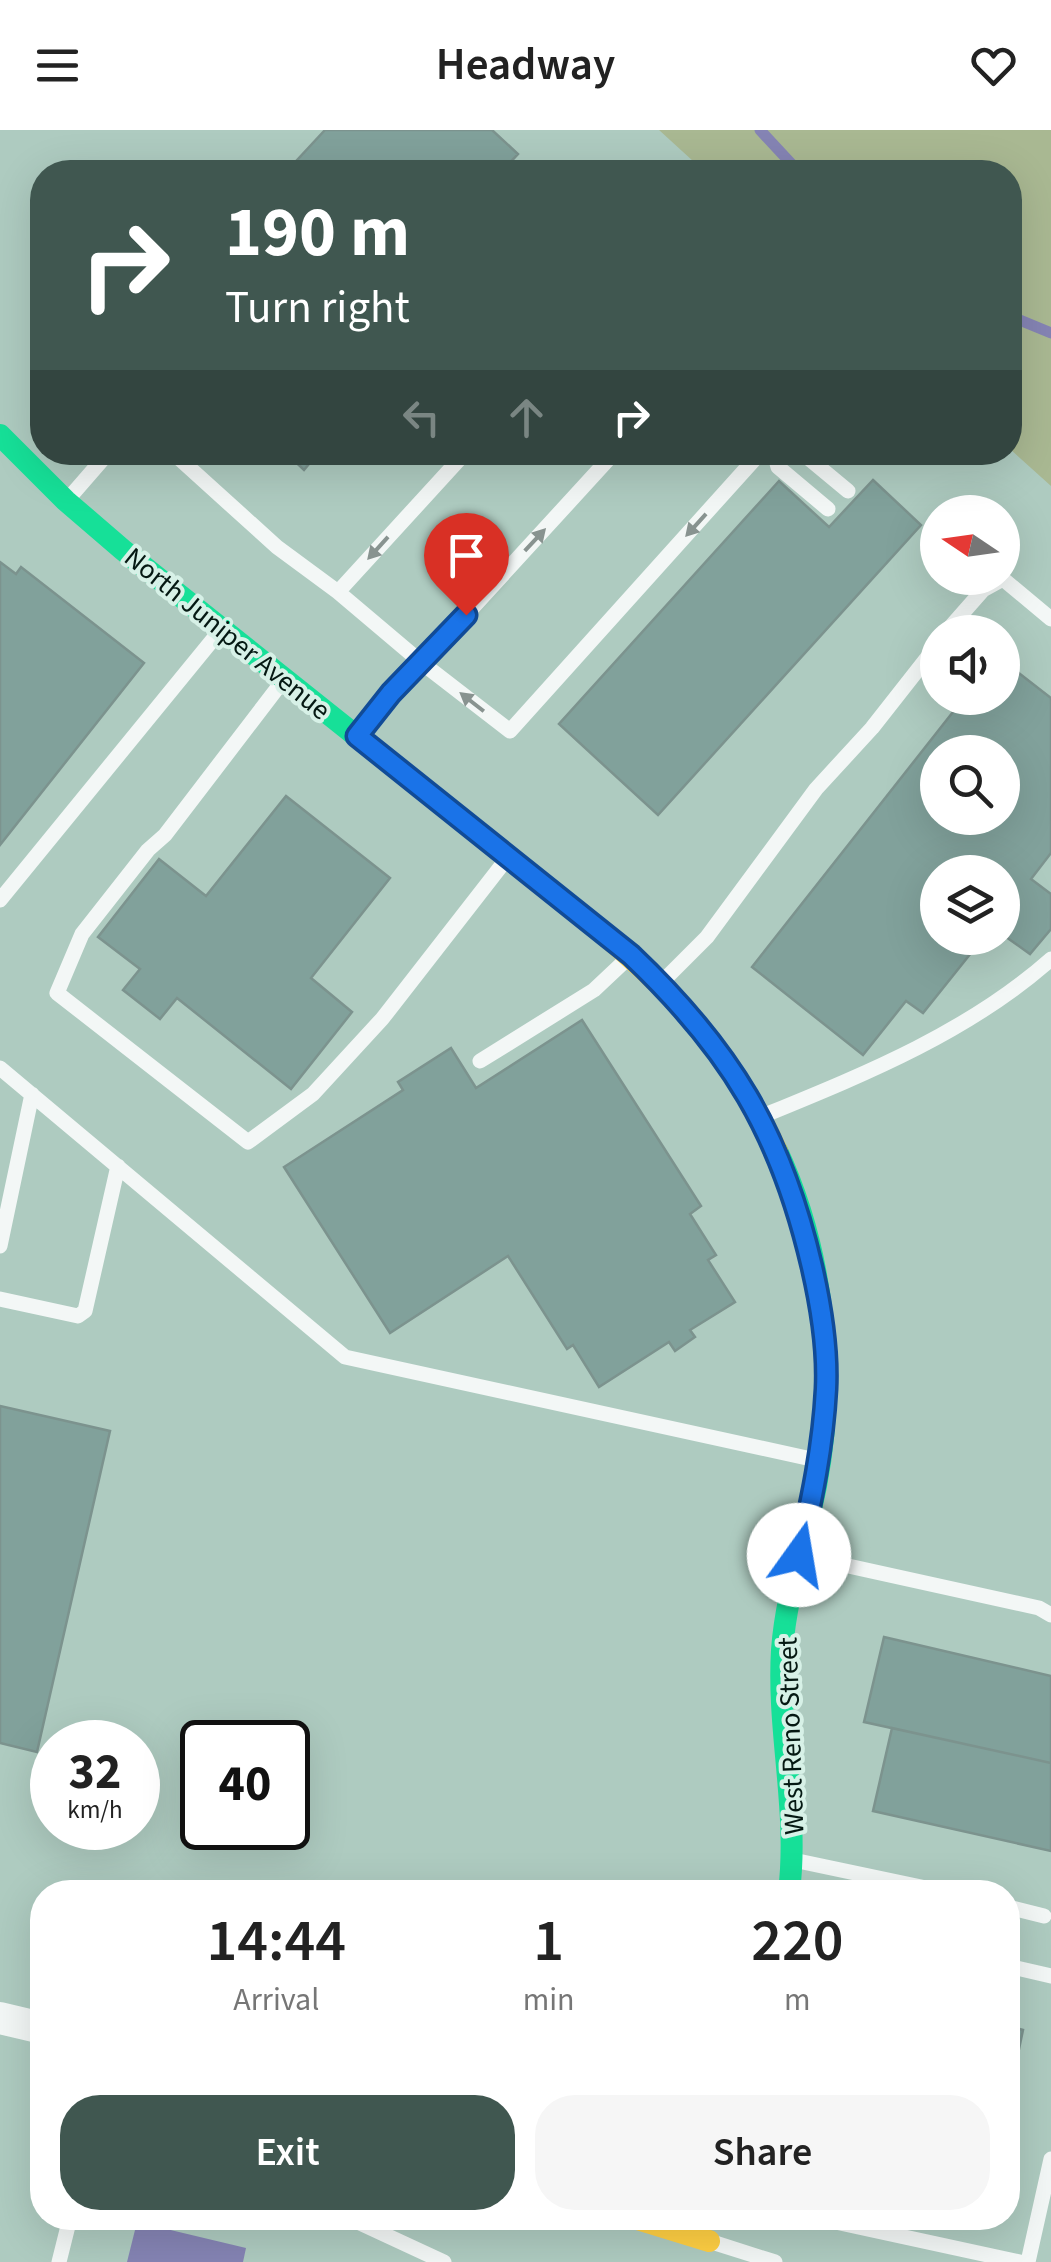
<!DOCTYPE html>
<style>
body{margin:0;font-family:"Source Sans 3",sans-serif;background:#f6f6f6;color:#222;height:100vh;display:flex;flex-direction:column;font-size:38px;white-space:nowrap}
*{box-sizing:border-box;margin:0}
p{font-size:32px;color:#767676}
.icon{flex:none;width:55px;height:55px;fill:none;stroke:currentColor;stroke-width:2;stroke-linecap:round;stroke-linejoin:round}
.map{position:relative;flex:1;overflow:hidden}
.sheet{position:absolute;left:30px;top:1750px;width:990px;height:350px;display:flex;flex-direction:column;background:#fff;border-radius:40px;box-shadow:0 10px 40px #0002}
.sheet>*{flex:none}
.banner{position:absolute;left:30px;top:30px;width:992px;height:305px;border-radius:40px;box-shadow:0 10px 40px #0002;background:#405750;color:#fff;overflow:hidden}
.needle{width:65px;rotate:283deg}
.controls{position:absolute;left:920px;top:365px;display:grid;gap:20px}
.controls a{display:grid;place-items:center;width:100px;height:100px;border-radius:50%;background:#fff;box-shadow:0 10px 40px #0002;font-size:50px}
.speed{position:absolute;left:30px;top:1590px;display:flex;gap:20px;font-size:50px;font-weight:700;text-align:center}
.speed>*{display:grid;place-content:center;width:130px;height:130px;border-radius:50%;background:#fff;box-shadow:0 10px 40px #0002;line-height:1}
.speed small{font-size:25px;font-weight:400}
.speed .limit{border:5px solid #111;border-radius:15px;background:#fff;color:#111}
.pin{position:absolute;display:grid;place-items:center;width:85px;height:85px;color:#fff;margin:-102px -42px;border-radius:50% 50% 50% 0;rotate:-45deg;box-shadow:0 0 10px #0007}
.pin .icon{rotate:45deg}
.me{position:absolute;width:110px;margin:-55px;rotate:13deg;stroke-linejoin:round;filter:drop-shadow(0 0 8px #0008)}
.turn{display:flex;align-items:center;gap:35px;height:210px;padding:0 30px;font-size:45px}
.turn .icon{width:130px;height:130px;stroke-width:2.5}
.turn b{display:block;font-size:70px;line-height:85px}
.lanes{display:flex;align-items:center;height:95px;padding:0 30px;background:#0003;justify-content:center;gap:50px;direction:ltr}
.lanes .off{opacity:.35}
.eta{display:flex;justify-content:space-evenly;align-items:center;height:170px;text-align:center}
.eta b{font-size:60px;font-weight:600;line-height:70px}
.primary-button{display:flex;gap:20px;margin-top:auto;padding:20px 30px}
.primary-button a{flex:1;height:115px;border-radius:40px;background:#405750;color:#fff;font-size:40px;font-weight:600;line-height:115px;text-align:center}
.primary-button a+a{background:#f6f6f6;color:#222}
header{display:flex;justify-content:space-between;align-items:center;height:130px;padding:0 30px;background:#fff;font-size:45px;font-weight:600}
.map>svg:first-child{display:block}
</style>
<header><svg class="icon" aria-label="menu" viewBox="0 0 24 24"><path d="M4 6h16M4 12h16M4 18h16"/></svg>Headway<svg class="icon" aria-label="heart" viewBox="0 0 24 24"><path d="M12 20l-8-8c-3-5 5-10 8-4 3-6 11-1 8 4z"/></svg></header>
<div class="map">
<svg width="1051" height="2132" viewBox="0 0 1051 2132">
<rect width="100%" height="100%" fill="#aecbc0"/>
<!-- green -->
<path fill="#a9b892" d="M659,0H1051V356L1010,319V42H705Z"/>
<!-- water -->
<path fill="#8584b4" d="M137,2092L246,2118L243,2132H127Z"/>
<g fill="none" stroke-linecap="round" stroke-linejoin="round">
<!-- stream -->
<path stroke="#8584b4" stroke-width="11" d="M760,0L799,42
M1010,186L1051,203"/>
</g>
<!-- building -->
<path fill="#81a19b" stroke="#7c938e" stroke-width="2.5" fill-rule="evenodd" d="M325,0H492L518,24L501,42H286Z
M285,322H319L304,340Z
M873,350L921,395L658,685L559,594L779,351L829,397Z
M0,432L16,444L21,437L144,533L0,715Z
M1002,530L1051,568V723L1031,749L1051,764V799L1030,824L1002,804V742H938V808H983L923,883L906,871L863,925L752,837L964,568H1002ZM938,622H1002V688H938Z
M286,666L390,748L311,848L352,882L291,959L177,868L160,889L123,860L140,839L98,807L159,729L206,766Z
M582,890L701,1076L690,1084L716,1125L708,1130L735,1172L690,1200L695,1207L675,1221L669,1212L599,1257L573,1215L567,1219L508,1126L390,1203L284,1037L403,960L398,952L451,918L476,958Z
M0,1276L110,1301L37,1622L0,1613Z
M884,1507L1051,1546V1633L864,1592Z
M892,1598L1051,1633V1721L873,1681Z
M1008,1896L1023,1900L1008,1971Z"/>
<g fill="none" stroke-linecap="round" stroke-linejoin="round">
<!-- lane -->
<path stroke="#f3f7f6" stroke-width="15" d="M172,322L277,417L338,462L422,533L391,563L359,603
M615,322L422,533L510,601L761,322
M774,322L778,337L828,379
M801,322L848,361
M69,368L109,322
M338,462L466,322
M946,502L983,460L1003,449L1051,489
M282,552L165,705L148,720L82,804L57,863L248,1012L313,964L382,889L505,731
M0,770L219,502
M663,851L707,807L816,659L872,598L938,514
M480,931L594,860L628,828
M0,938L345,1227L816,1330
M765,985C865,944 969,902 1051,829
M0,1116L32,964
M0,1169L78,1186L85,1181L118,1036
M803,1426L1039,1478L1051,1485
M798,1731L945,1762
M1008,1777L1044,1786
M1008,1836L1051,1846
M349,2088L444,2132
M817,2088L1020,2132
M712,2112L775,2132
M59,2132L70,2088
M1028,2132L1051,2029"/>
<!-- street -->
<path stroke="#f3f7f6" stroke-width="32" d="M0,1888L42,1898"/>
<!-- fast -->
<path stroke="#16e098" stroke-width="22" d="M0,305L66,371L123,420L523,739
M777,1021C824,1122 837,1247 816,1356C805,1411 786,1464 782,1520C777,1601 799,1680 789,1762"/>
<!-- slow -->
<path stroke="#ffcf43" stroke-width="22" d="M523,739C632,826 717,891 777,1021
M634,2088L709,2111"/>
</g>
<!-- one-way arrows -->
<defs><path id="oneway-solid" d="M-6-.8H1V-3.2L6.5 0L1 3.2V.8H-6Z" transform="scale(2.5)"/></defs>
<g fill="#889390">
<use href="#oneway-solid" transform="translate(696 395) rotate(132)"/>
<use href="#oneway-solid" transform="translate(535 410) rotate(-47)"/>
<use href="#oneway-solid" transform="translate(378 418) rotate(132)"/>
<use href="#oneway-solid" transform="translate(472 572) rotate(-142)"/>
</g>
<g fill="none" stroke-linecap="round" stroke-linejoin="round">
<!-- route casing -->
<g stroke="#114b97" stroke-width="25">
<path id="route" d="M466,485L391,563L357,606L631,825C731,920 781,1003 812,1137C821,1176 828,1218 826,1259C823,1316 812,1369 799,1425"/>
</g>
<!-- route -->
<use href="#route" stroke="#1a73e8" stroke-width="18"/>
</g>
<g text-anchor="middle" stroke-width="8" stroke-linejoin="round" paint-order="stroke">
<!-- street labels -->
<g font-size="28" fill="#051913" stroke="#d7f1e7">
<text transform="translate(228 503) rotate(39)" y="10">North Juniper Avenue</text>
<text transform="translate(790 1606) rotate(-92)" y="10">West Reno Street</text>
</g>
</g>
</svg>
<div class="controls">
<a><svg class="needle" viewBox="-14 -14 28 28"><path d="M0-13l5 13h-10z" fill="#e53935"/><path d="M0 13l5-13h-10z" fill="#767676"/></svg></a>
<a><svg class="icon" aria-label="sound" viewBox="0 0 24 24"><path d="M4 9h4l5-4v14l-5-4H4zM17 9q2 3 0 6"/></svg></a>
<a><svg class="icon" aria-label="search" viewBox="0 0 24 24"><circle cx="10" cy="10" r="6"/><path d="M15 15l6 6"/></svg></a>
<a><svg class="icon" aria-label="layers" viewBox="0 0 24 24"><path d="M12 4l9 5-9 5-9-5zM3 14l9 5 9-5"/></svg></a>
</div>
<div class="speed"><div>32<small>km/h</small></div><div class="limit">40</div></div>
<div class="pin" style="left:466px;top:485px;background:#d93025"><svg class="icon" aria-label="arrive" viewBox="0 0 24 24"><path d="M6 21V4h12l-3 4 3 4H6"/></svg></div>
<svg class="me" style="left:799px;top:1425px" viewBox="-20 -20 40 40"><circle r="19" fill="#fff"/><path d="M0-13L10 11 0 6-10 11z" fill="#1a73e8"/></svg>
<div class="banner">
<div class="turn"><svg class="icon" aria-label="right" viewBox="0 0 24 24"><path d="M7 20v-9h11M14 6l5 5-5 5"/></svg><div><b>190 m</b>Turn right</div></div>
<div class="lanes"><svg class="icon off" aria-label="left" viewBox="0 0 24 24"><path d="M17 20v-9H6M10 6l-5 5 5 5"/></svg><svg class="icon off" aria-label="ahead" viewBox="0 0 24 24"><path d="M12 20V5M6 11l6-6 6 6"/></svg><svg class="icon" aria-label="right" viewBox="0 0 24 24"><path d="M7 20v-9h11M14 6l5 5-5 5"/></svg></div>
</div>
<section class="sheet">
<div class="eta">
<div><b>14:44</b><p>Arrival</p></div>
<div><b>1</b><p>min</p></div>
<div><b>220</b><p>m</p></div>
</div>
<div class="primary-button"><a>Exit</a><a>Share</a></div>
</section>
</div>
